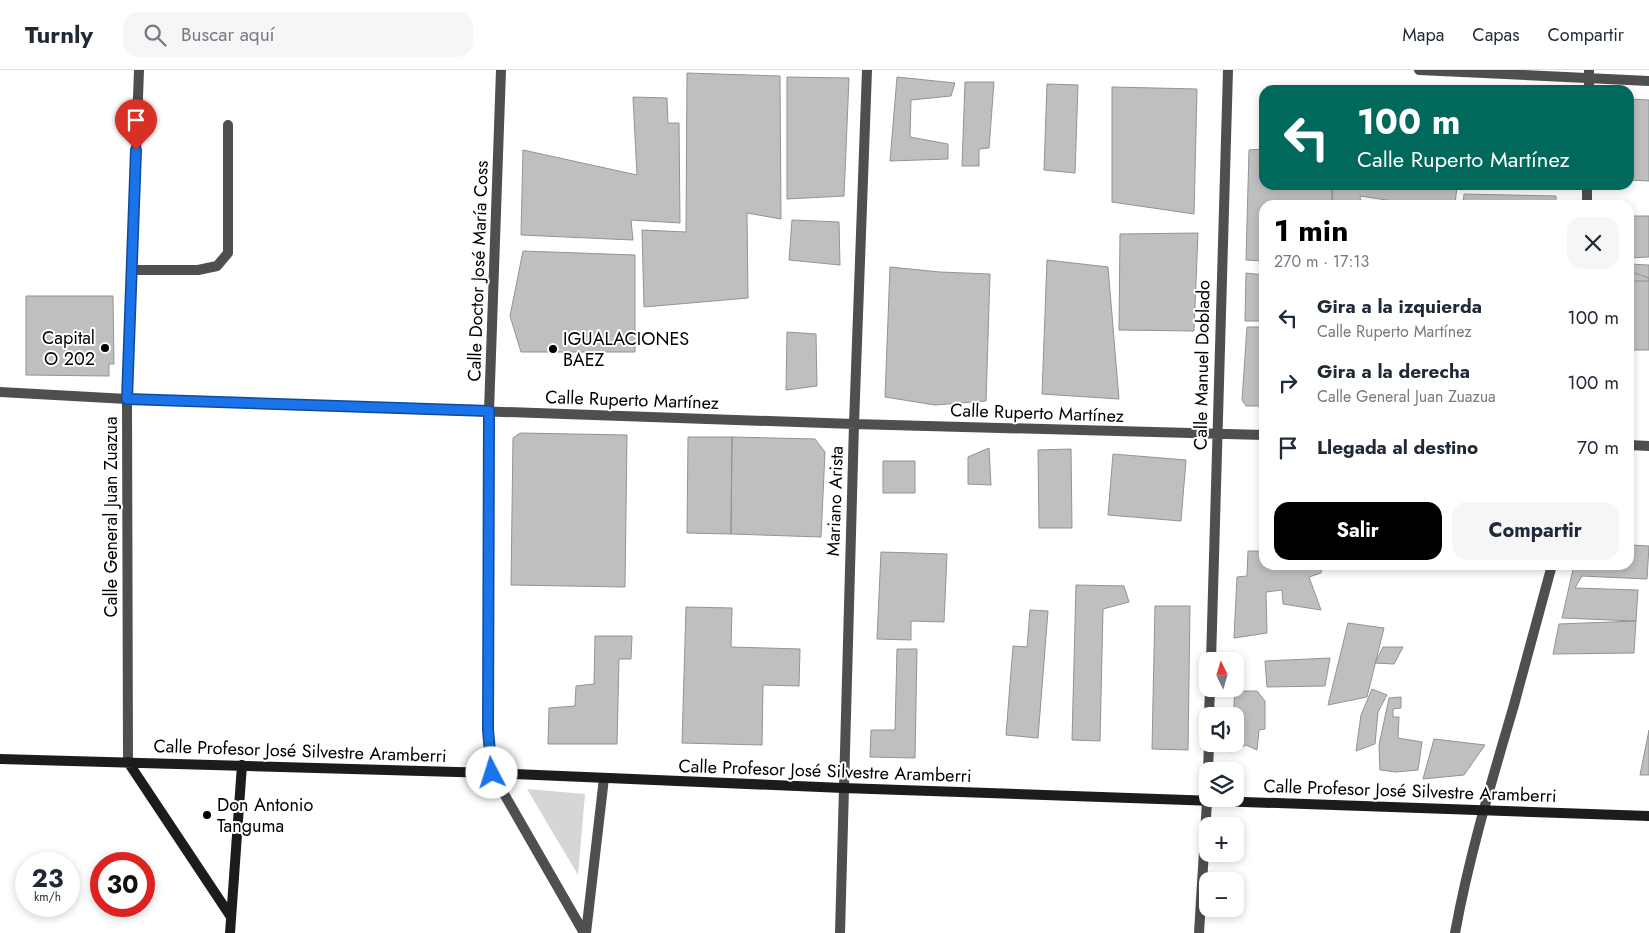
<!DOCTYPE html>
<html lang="es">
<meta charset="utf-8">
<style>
body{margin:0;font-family:Jost,sans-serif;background:#f6f6f7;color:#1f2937;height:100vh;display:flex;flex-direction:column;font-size:19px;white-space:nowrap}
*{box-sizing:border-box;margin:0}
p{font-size:16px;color:#747a83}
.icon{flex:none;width:28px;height:28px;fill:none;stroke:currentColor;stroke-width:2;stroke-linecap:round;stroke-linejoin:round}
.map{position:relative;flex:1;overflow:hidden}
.panel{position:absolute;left:1259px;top:130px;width:375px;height:370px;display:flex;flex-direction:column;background:#fff;border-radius:15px;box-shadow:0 2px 8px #0003}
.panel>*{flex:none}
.banner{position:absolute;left:1259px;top:15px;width:375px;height:105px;border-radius:15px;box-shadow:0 2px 8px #0003;background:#00695c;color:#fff;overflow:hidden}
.needle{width:32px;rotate:355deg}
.buttons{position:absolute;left:1199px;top:582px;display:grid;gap:10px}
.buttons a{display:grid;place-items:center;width:45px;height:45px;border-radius:10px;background:#fff;box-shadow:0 2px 8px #0003;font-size:25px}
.speed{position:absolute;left:15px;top:782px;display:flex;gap:10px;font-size:25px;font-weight:700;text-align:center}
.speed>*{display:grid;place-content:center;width:65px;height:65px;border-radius:50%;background:#fff;box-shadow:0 2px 8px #0003;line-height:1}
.speed small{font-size:12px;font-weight:400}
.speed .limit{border:8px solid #d22;background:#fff;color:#111}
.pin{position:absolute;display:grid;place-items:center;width:42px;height:42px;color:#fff;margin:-51px -21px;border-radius:50% 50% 50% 0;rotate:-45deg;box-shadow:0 0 5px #0007}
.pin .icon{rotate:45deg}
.me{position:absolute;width:55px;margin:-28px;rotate:355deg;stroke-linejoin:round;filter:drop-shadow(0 0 4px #0008)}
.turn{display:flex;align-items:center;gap:18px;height:105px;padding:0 15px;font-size:22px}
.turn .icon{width:65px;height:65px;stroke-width:2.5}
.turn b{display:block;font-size:35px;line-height:42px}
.round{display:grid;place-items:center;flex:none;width:52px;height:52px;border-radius:15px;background:#f6f6f7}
.head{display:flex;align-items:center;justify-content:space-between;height:85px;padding:0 15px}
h1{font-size:30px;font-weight:700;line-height:38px;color:#000}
.button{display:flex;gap:10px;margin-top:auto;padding:10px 15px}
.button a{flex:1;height:58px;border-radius:15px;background:#000;color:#fff;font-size:20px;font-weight:700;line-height:58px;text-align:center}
.button a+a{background:#f6f6f7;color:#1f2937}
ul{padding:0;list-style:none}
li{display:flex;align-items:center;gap:15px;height:65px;padding:0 15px}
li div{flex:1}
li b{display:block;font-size:19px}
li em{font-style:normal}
header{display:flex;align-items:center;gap:30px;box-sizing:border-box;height:70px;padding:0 25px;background:#fff;border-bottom:1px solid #e0e1e3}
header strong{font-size:24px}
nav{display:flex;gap:28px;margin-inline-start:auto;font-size:18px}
.search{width:350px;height:45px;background:#f6f6f7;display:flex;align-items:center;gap:12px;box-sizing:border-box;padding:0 18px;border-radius:15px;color:#747a83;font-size:19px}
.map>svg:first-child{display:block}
</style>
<header>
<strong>Turnly</strong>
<div class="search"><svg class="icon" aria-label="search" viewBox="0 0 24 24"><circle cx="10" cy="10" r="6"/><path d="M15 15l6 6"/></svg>Buscar aquí</div>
<nav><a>Mapa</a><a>Capas</a><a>Compartir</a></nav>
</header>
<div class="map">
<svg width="1649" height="863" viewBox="0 0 1649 863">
<rect width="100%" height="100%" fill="#fff"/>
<!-- green -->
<path fill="#d6d6d6" d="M527,719L585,724L578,805Z"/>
<!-- building -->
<path fill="#bfbfbf" stroke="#939393" d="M687,3L780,6L781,149L747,143L748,228L644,237L642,160L686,162Z
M787,7L849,8L844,126L787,129Z
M897,7L955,13L951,26L911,30L910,67L948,74V89L890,91Z
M965,12H994L989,78L979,79V96H962Z
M1047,14L1078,15L1075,103L1044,100Z
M1112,17L1197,19L1194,144L1112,132Z
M633,27L667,28L668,53H679L680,153L631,150L633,170L521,165L523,80L637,105Z
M1629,29L1649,30V111L1629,110Z
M1264,79V115H1332V135H1264V191L1246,190L1249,80Z
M1333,115H1443L1457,116L1455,135H1419L1360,126L1361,135H1332Z
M1464,124L1556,126V135H1463Z
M1629,146H1649V187L1629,188Z
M792,150L839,152L840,195L789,190Z
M1198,163L1194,261L1119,260L1120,164Z
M523,181L635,185V282H521L510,246Z
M1047,190L1108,197L1119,329L1042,324Z
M1629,194L1649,195V211H1629Z
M890,197L940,202L990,204L986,331L935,335L885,327Z
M1629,201L1649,208V280H1629Z
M1246,203L1264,205V251H1245Z
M26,226H113L114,294H109V306L26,305Z
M1247,257H1264V336H1246L1242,330Z
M787,262L816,264L817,316L786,320Z
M520,363L627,365L625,517L511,515L513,368Z
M688,367H732L731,464L687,463Z
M732,367L815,369L825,382L821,467L731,464Z
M989,378L991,415L968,414V387Z
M1071,379L1072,458H1039L1038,380Z
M1113,384L1186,390L1181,451L1108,445Z
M883,391H915V423H883Z
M1629,475L1649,476L1647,509L1582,506L1575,518L1638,520L1636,551L1562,548L1574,495H1629Z
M1248,481H1264V495H1322L1321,503L1309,507L1321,540L1283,534L1282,520L1266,522L1267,563L1234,568L1237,507L1247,506Z
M881,482L947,484L944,552L911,551V570L877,569Z
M1371,495H1387V498L1371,497Z
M1076,515L1124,516L1129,532L1103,539L1100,671L1072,670Z
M1155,536H1190L1188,680L1152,679Z
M686,537L732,538L731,577L800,579L799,616L763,615L762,675L682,673Z
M1030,540L1048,541L1038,668L1006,665L1013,576L1027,577Z
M1636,551L1634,583L1553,584L1559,554Z
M1348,553L1384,558L1367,627L1328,635Z
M595,566H632L631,589H619L617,674H548L549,638L575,636L576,616L594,614Z
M1383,577H1403L1394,594L1375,593Z
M897,579H917L915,688L870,687L871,660H895Z
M1330,588L1325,616L1267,617L1265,591Z
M1372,619L1387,625L1378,642L1375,674L1356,681L1361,645Z
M1235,621H1257L1265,631V659L1259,660L1257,680L1246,675L1231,682L1232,674H1235V646H1233Z
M1401,627V638L1393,639V647H1399L1398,668L1422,672L1418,700L1396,702L1380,700L1379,675L1389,628Z
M1649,660V705H1640Z
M1434,669L1485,675L1464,705L1423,709Z"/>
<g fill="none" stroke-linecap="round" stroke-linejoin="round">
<!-- service -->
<path stroke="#4f4f4f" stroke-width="10" d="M131,200H198L217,196L228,183V55"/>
<!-- minor -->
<path stroke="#4f4f4f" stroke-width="10" d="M1419,0L1649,11
M1589,20V0
M1587,135V115
M0,322L127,329L854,354L1264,365
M1629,375L1649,376
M1211,591L1228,0
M1209,646L1210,619
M128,692L127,329L139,0
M1208,701L1209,674
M492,703L488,660L489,341L501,0
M840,863L854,354L867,0
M1199,863L1208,715
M1455,863C1469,786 1492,710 1514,635C1527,588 1539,542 1552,495"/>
<!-- tertiary -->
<path stroke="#4f4f4f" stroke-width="10" d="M492,703L584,863
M586,863L604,708"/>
<!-- secondary -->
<path stroke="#1c1c1c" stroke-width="10" d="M0,689L492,703L843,718L1649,746
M128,692L231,847
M230,863L242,695"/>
</g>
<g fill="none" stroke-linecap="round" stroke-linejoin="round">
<!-- route casing -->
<g stroke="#114b97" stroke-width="12">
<path id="route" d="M136,80L127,329L489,341L488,660L492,703"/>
</g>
<!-- route -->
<use href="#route" stroke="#1a73e8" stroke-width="9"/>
</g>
<!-- markers -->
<g fill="#000" stroke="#fff" stroke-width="2">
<circle cx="105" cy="278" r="5"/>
<circle cx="553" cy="279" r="5"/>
<circle cx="207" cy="745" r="5"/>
</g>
<g text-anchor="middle" stroke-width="4" stroke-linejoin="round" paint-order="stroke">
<!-- street labels -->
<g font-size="18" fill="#000" stroke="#fff">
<text transform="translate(478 201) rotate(-88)" y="6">Calle Doctor José María Coss</text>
<text transform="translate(1202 295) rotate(-89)" y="6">Calle Manuel Doblado</text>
<text transform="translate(632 330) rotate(2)" y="6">Calle Ruperto Martínez</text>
<text transform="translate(1037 343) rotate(2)" y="6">Calle Ruperto Martínez</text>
<text transform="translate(835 431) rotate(-88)" y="6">Mariano Arista</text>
<text transform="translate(111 447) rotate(-90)" y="6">Calle General Juan Zuazua</text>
<text transform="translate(300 681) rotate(2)" y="6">Calle Profesor José Silvestre Aramberri</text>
<text transform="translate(825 701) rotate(2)" y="6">Calle Profesor José Silvestre Aramberri</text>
<text transform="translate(1410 721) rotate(2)" y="6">Calle Profesor José Silvestre Aramberri</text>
</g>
<!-- poi labels -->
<g font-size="18" fill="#000" stroke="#fff" text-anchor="start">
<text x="95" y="274" text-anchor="end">Capital<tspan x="95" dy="21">O 202</tspan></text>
<text x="563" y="275">IGUALACIONES<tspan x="563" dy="21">BAEZ</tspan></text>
<text x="217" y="741">Don Antonio<tspan x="217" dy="21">Tanguma</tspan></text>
</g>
</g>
</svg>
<div class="buttons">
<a><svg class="needle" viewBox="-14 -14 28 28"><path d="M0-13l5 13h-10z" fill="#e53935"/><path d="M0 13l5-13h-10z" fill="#747a83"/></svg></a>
<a><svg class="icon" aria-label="sound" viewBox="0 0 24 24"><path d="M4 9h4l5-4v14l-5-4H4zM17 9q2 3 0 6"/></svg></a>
<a><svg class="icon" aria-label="layers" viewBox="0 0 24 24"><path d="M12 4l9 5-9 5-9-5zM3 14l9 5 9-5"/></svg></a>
<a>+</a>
<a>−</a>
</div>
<div class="speed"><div>23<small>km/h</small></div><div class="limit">30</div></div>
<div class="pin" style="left:136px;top:80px;background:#d93025"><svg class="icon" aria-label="arrive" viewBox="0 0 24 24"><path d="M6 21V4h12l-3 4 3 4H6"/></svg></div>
<svg class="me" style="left:492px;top:703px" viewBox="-20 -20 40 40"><circle r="19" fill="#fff"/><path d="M0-13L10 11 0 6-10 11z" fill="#1a73e8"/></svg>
<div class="banner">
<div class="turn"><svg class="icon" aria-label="left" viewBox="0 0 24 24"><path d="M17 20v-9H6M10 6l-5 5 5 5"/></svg><div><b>100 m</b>Calle Ruperto Martínez</div></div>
</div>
<section class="panel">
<div class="head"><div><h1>1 min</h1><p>270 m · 17:13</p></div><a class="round"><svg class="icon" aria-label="close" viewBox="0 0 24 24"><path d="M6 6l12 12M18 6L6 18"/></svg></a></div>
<ul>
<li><svg class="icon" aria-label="left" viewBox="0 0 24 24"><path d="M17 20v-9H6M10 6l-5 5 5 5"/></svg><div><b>Gira a la izquierda</b><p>Calle Ruperto Martínez</p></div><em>100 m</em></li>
<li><svg class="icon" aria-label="right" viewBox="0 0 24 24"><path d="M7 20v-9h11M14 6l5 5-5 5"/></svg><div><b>Gira a la derecha</b><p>Calle General Juan Zuazua</p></div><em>100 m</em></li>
<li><svg class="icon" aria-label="arrive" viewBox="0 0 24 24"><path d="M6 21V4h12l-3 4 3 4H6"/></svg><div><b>Llegada al destino</b></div><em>70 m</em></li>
</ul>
<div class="button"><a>Salir</a><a>Compartir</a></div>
</section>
</div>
